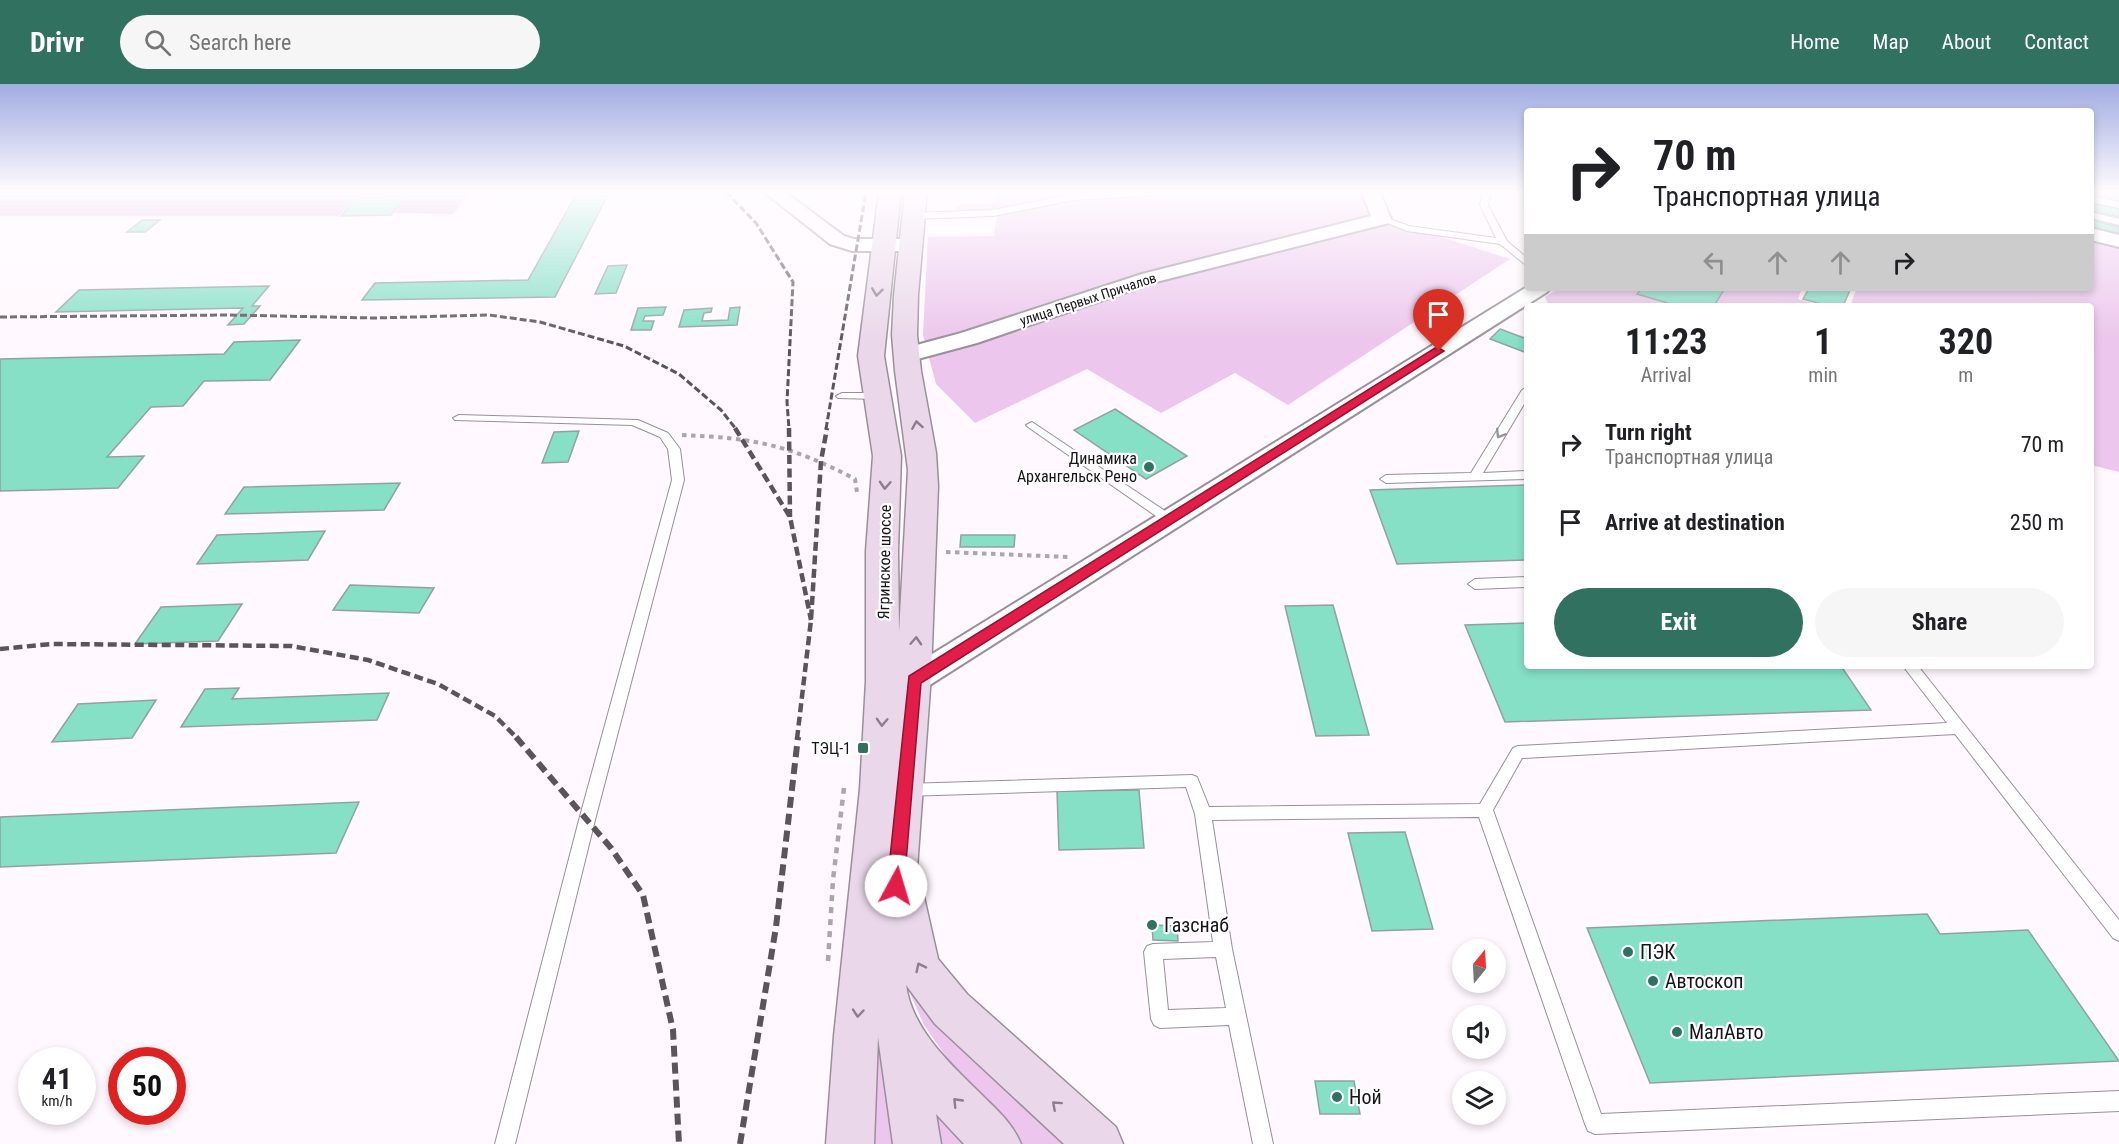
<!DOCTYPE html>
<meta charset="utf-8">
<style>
body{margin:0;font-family:"Roboto Condensed",sans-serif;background:#f6f6f6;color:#202124;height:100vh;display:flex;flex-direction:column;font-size:22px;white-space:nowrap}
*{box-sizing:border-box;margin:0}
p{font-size:20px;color:#757577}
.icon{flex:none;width:33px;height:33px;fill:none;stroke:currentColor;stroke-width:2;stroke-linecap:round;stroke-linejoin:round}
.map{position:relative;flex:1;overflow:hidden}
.sheet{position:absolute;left:1524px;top:219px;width:570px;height:366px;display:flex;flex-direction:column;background:#fff;border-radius:6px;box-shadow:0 3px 9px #0003}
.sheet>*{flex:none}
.hud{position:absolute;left:1524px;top:24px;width:570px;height:183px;border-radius:6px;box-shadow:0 3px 9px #0003;background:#fff;color:#202124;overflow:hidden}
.needle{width:39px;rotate:18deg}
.tools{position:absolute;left:1452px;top:855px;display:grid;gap:12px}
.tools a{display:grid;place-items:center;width:54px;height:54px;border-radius:50%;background:#fff;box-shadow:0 3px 9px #0003;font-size:30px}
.speed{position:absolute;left:18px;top:963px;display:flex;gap:12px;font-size:30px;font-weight:700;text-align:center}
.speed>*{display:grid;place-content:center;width:78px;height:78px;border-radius:50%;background:#fff;box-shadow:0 3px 9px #0003;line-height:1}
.speed small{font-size:15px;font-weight:400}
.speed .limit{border:9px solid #d22;background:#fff;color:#111}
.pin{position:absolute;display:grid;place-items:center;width:51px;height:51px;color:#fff;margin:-62px -26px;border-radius:50% 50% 50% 0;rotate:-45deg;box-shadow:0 0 6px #0007}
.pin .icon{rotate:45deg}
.me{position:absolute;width:66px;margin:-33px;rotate:6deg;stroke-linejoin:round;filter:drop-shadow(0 0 4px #0008)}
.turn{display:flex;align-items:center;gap:21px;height:126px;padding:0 30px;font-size:27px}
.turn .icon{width:78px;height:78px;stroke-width:2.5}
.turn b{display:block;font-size:42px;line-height:51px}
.lanes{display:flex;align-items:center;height:57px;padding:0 30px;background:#0003;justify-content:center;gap:30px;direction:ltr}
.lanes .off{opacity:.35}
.eta{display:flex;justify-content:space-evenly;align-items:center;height:102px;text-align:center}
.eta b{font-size:36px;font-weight:700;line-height:42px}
.primary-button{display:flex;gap:12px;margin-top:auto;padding:12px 30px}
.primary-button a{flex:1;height:69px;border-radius:36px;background:#317160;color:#fff;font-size:24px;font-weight:700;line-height:69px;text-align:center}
.primary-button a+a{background:#f6f6f6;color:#202124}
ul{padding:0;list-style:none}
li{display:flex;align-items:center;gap:18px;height:78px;padding:0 30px}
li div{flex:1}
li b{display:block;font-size:22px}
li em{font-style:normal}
header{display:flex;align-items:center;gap:36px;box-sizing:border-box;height:84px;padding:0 30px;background:#317160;color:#fff}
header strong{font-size:28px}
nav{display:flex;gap:33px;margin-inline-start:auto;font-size:21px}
.search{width:420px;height:54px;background:#f6f6f6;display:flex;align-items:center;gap:15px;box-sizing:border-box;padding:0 21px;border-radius:33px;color:#757577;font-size:22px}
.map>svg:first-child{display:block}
</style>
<header>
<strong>Drivr</strong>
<div class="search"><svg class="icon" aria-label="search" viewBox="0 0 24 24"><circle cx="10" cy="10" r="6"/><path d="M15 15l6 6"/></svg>Search here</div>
<nav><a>Home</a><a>Map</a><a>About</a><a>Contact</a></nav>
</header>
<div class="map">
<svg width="2119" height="1060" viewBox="0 0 2119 1060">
<rect width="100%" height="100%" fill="#fff8fe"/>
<!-- green -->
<path fill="#ecc6ec" d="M997,108H1047L1073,115L1204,108H1360L1370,130L1510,175L1288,321L1235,289L1161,329L1087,285L975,339L936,300L923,251L928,153L994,152L997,127H965L954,124L963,120L996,119Z
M2091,153L2119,160V388L2091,381V222H1850L1857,204H2091Z
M1560,204H1642L1638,209L1678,222H1549L1545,213Z
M1726,204H1802L1798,215L1824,222H1714Z
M904,896L1083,1060H1014L992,1039L924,941Z
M870,903L904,1060H864Z
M929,1007L982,1060H927Z"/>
<!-- water -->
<path fill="#d7a1d7" d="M0,108H471L453,130L394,129L406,112H356L339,132H0Z"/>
<!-- building -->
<path fill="#86e0c6" stroke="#93a19c" stroke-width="1.5" d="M2091,108H2119V117L2091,110Z
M577,109H609L555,213L362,216L375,199L528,196Z
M405,113L391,131L341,132L356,114Z
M2091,119L2119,125V133L2091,127Z
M142,136H160L145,148H127Z
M2091,136L2119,143V151L2091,145Z
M627,181L616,209L595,210L608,182Z
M269,202L252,222H260L244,240L228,241L243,224L56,228L79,206Z
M1642,204L1681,206L1725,204L1714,222H1678L1637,210Z
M1809,204H1851L1843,222H1829L1803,215Z
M666,223L663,231L645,232L643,237H654L651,246H631L638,224Z
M740,223L737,241L679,243L684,226L712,224L711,228L704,229L702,237L728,236L730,224Z
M1500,245L1527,255V269L1490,255Z
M300,256L270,296L204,297L183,322L151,323L107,373L144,372L118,404L0,407V275L224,270L234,258Z
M1115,325L1187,372L1146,395L1074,346Z
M579,347L568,378L542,379L554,348Z
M400,399L384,426L225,430L244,403Z
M1527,401V476L1397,480L1370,406Z
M325,447L308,476L197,480L217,451Z
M961,451H1015L1014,463H960Z
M350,501L434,504L419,529L333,526Z
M242,520L218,557L135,560L161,523Z
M1333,521L1369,651L1316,652L1285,522Z
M1527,539V582H1841L1871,626L1505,638L1465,541Z
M239,604L232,615L389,609L377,636L181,643L205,605Z
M156,616L132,654L52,658L78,620Z
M1139,706L1144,764L1059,766L1057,707Z
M359,718L336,769L0,783V733Z
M1405,748L1433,845L1372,847L1348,749Z
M1927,830L1940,850L2028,846L2119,977L1650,999L1587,844Z
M1152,841L1177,842L1178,857L1153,856Z
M1315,997H1354L1360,1030H1320Z"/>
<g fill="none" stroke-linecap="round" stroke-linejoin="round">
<!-- service casing -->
<g stroke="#998f99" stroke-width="2">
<path id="service" d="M1112,108H1164L1160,111L1073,116L993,132L914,135L910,132L914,129L993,126L1073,110Z
M1483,108H1491L1488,121L1507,157L1527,174V182L1500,160L1407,147L1378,135L1382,132L1409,142L1496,154L1480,121Z
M2091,112L2119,118V124L2091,118Z
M2091,128L2119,135V141L2091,134Z
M1527,303V315L1483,389L1527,387V395L1386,399L1380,395L1386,391L1471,389L1522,306Z
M842,309H878L884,312L878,315L838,314L836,312Z
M459,331L638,336L668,349L680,365L684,396L595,736L515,1060H495L579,736L672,396L668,365L660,353L632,341L455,336L453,334Z
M1032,338L1174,433L1176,436L1174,439H1166L1028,343L1026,341Z
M1527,493V503L1475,505L1468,500L1475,495Z
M1903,582H1918L2119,836V857L2113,854L1955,650L1522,674L1493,726L1601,1030L2119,1007V1027L1595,1050L1588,1047L1585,1040L1479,733L1212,736L1232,865L1273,1060H1253L1229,941L1160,944L1154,941L1151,935L1144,868L1147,862L1153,860L1213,858L1195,730L1186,703L905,712L900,710L897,706L900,702L905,700L1192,691L1197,693L1209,723L1480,720L1513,664L1518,662L1947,639ZM1216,873L1226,924L1168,926L1163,875Z"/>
</g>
<!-- minor casing -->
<g stroke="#998f99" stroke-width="4">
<path id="minor" d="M764,108H785L844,152L854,155H911L918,157L921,161L918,165L911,167H852L830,160Z
M1362,108H1380L1391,135L1389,139L1156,198L977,259L914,276L906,278L898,276L895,271L898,266L961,249L1142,190L1371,132Z
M2091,144L2119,151V163L2091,156Z
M1527,203L1550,204L1547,208L925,604L897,608L886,605L882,597L886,589L908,585Z"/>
</g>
<!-- secondary casing -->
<g stroke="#998f99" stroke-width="3">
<path id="secondary" d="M879,108H901L884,272L901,372L898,467L899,549L908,386L895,287L892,251L894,211L905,108H927L918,211L917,251L921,287L936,369L938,402L931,591L916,799L918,800L924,813L938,875L967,910L1116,1043L1123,1060H1064L935,940L906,901C912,947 953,982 984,1013C1000,1029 1012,1039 1021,1060H964L936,1030L941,1060H893L878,953L874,1060H826L834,952L860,705L866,597V467L873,372L858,272Z"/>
</g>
<!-- path-far1 -->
<path stroke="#aba6ab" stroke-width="4" stroke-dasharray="4.5 4.5" stroke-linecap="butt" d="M682,351C754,354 790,361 855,395L857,408
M946,468L1068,473"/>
<!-- path -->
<path stroke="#aba6ab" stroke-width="4.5" stroke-dasharray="6 6" stroke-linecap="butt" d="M828,877L833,796L844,704"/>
<!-- service -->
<use href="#service" fill="#fff" fill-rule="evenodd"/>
<!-- minor -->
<use href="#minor" fill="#fff" fill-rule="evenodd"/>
<!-- secondary -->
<use href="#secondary" fill="#ead8ea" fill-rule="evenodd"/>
<!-- rail-far2 -->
<path stroke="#595559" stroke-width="3" stroke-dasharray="7 3" stroke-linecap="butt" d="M726,108L756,139L793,198L787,318L789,345
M0,233L230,231L375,234L489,231L540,238L624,262L679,290L721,326L736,345
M826,345L866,108"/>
<!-- rail-far1 -->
<path stroke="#595559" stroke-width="4.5" stroke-dasharray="9 4.5" stroke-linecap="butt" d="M735,344L790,433L811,536
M789,344L790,433
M0,565L51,560L291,562L368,576L438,600L495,632L518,655
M797,655L811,536L821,377L827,344"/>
<!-- rail -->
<path stroke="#595559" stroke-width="6" stroke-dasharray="11 6" stroke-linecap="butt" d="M516,653L611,764L643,811L673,946L679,1060
M740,1060L776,843L798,653"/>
</g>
<!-- one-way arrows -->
<defs><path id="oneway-chevron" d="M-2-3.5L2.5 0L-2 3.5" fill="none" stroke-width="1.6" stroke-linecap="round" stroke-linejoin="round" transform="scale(1.5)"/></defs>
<g stroke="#8b7f8b">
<use href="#oneway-chevron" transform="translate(877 208) rotate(97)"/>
<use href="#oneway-chevron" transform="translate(917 341) rotate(-99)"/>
<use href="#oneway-chevron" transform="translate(885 401) rotate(93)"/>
<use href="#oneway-chevron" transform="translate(916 557) rotate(-87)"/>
<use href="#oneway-chevron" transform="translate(882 638) rotate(92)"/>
<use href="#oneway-chevron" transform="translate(920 883) rotate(-116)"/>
<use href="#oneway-chevron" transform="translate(858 929) rotate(95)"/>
<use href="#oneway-chevron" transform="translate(957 1018) rotate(-134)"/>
<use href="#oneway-chevron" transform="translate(1056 1021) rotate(-138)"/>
</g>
<use stroke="#979597" href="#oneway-chevron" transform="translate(1500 350) rotate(122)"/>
<!-- sky -->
<linearGradient id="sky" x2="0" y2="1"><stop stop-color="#a1ace1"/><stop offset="0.42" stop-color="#fffcff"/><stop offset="1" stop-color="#fffcff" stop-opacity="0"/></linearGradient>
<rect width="2119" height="257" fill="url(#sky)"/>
<!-- route -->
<path fill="#e11d48" stroke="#92132f" stroke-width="1.5" d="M1435,264H1439L1444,267L921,599L904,802L901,807L896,809L890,807L887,802L909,592Z"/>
<!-- markers -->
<g fill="#317160" stroke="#fff" stroke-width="2">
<circle cx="1149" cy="383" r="6"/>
<rect x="857" y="658" width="12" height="12" rx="3"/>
<circle cx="1152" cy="841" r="6"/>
<circle cx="1628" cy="868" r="6"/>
<circle cx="1653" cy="897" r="6"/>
<circle cx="1677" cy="948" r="6"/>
<circle cx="1337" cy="1013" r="6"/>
</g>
<g text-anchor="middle" stroke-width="4.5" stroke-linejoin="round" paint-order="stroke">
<!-- far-street labels -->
<g font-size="14" fill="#171317" stroke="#fff">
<text transform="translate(1088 215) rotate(-18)" y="5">улица Первых Причалов</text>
</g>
<!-- poi labels -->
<g font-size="16" fill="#171317" stroke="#fff" text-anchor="end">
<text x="1137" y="380">Динамика<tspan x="1137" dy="18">Архангельск Рено</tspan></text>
<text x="851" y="670">ТЭЦ-1</text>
</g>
<!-- street labels -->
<g font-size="16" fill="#171317" stroke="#fff">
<text transform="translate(884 478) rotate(-89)" y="6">Ягринское шоссе</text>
</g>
<!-- near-poi labels -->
<g font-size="20" fill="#171317" stroke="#fff" text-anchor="start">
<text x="1164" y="848">Газснаб</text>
<text x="1640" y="875">ПЭК</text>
<text x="1665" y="904">Автоскоп</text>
<text x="1689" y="955">МалАвто</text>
<text x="1349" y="1020">Ной</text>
</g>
</g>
</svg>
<div class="tools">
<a><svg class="needle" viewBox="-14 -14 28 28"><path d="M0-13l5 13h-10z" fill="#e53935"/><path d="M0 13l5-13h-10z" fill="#757577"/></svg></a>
<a><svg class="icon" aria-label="sound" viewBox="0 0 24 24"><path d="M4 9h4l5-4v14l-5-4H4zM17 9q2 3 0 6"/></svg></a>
<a><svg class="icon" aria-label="layers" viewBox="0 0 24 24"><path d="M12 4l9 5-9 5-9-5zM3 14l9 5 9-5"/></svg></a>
</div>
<div class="speed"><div>41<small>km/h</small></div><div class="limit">50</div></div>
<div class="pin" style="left:1439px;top:267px;background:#d93025"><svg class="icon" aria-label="arrive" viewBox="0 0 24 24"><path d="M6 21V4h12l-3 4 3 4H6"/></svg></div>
<svg class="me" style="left:896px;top:802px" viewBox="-20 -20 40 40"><circle r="19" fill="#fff"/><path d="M0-13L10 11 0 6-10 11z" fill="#e11d48"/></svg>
<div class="hud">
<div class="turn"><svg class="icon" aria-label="right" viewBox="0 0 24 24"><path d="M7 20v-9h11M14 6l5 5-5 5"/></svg><div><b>70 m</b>Транспортная улица</div></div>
<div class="lanes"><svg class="icon off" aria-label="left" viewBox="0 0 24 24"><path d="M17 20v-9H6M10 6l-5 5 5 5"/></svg><svg class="icon off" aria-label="ahead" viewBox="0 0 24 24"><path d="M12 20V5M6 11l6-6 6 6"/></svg><svg class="icon off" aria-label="ahead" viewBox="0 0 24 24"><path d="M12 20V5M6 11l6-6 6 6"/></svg><svg class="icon" aria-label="right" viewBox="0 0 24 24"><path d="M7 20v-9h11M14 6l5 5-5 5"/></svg></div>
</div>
<section class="sheet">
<div class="eta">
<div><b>11:23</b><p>Arrival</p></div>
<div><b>1</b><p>min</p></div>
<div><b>320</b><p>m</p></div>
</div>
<ul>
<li><svg class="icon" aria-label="right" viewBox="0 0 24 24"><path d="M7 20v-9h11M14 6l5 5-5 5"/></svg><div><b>Turn right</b><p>Транспортная улица</p></div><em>70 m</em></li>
<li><svg class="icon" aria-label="arrive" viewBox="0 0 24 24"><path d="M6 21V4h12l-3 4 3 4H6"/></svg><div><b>Arrive at destination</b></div><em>250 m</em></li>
</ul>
<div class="primary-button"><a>Exit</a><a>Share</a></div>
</section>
</div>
